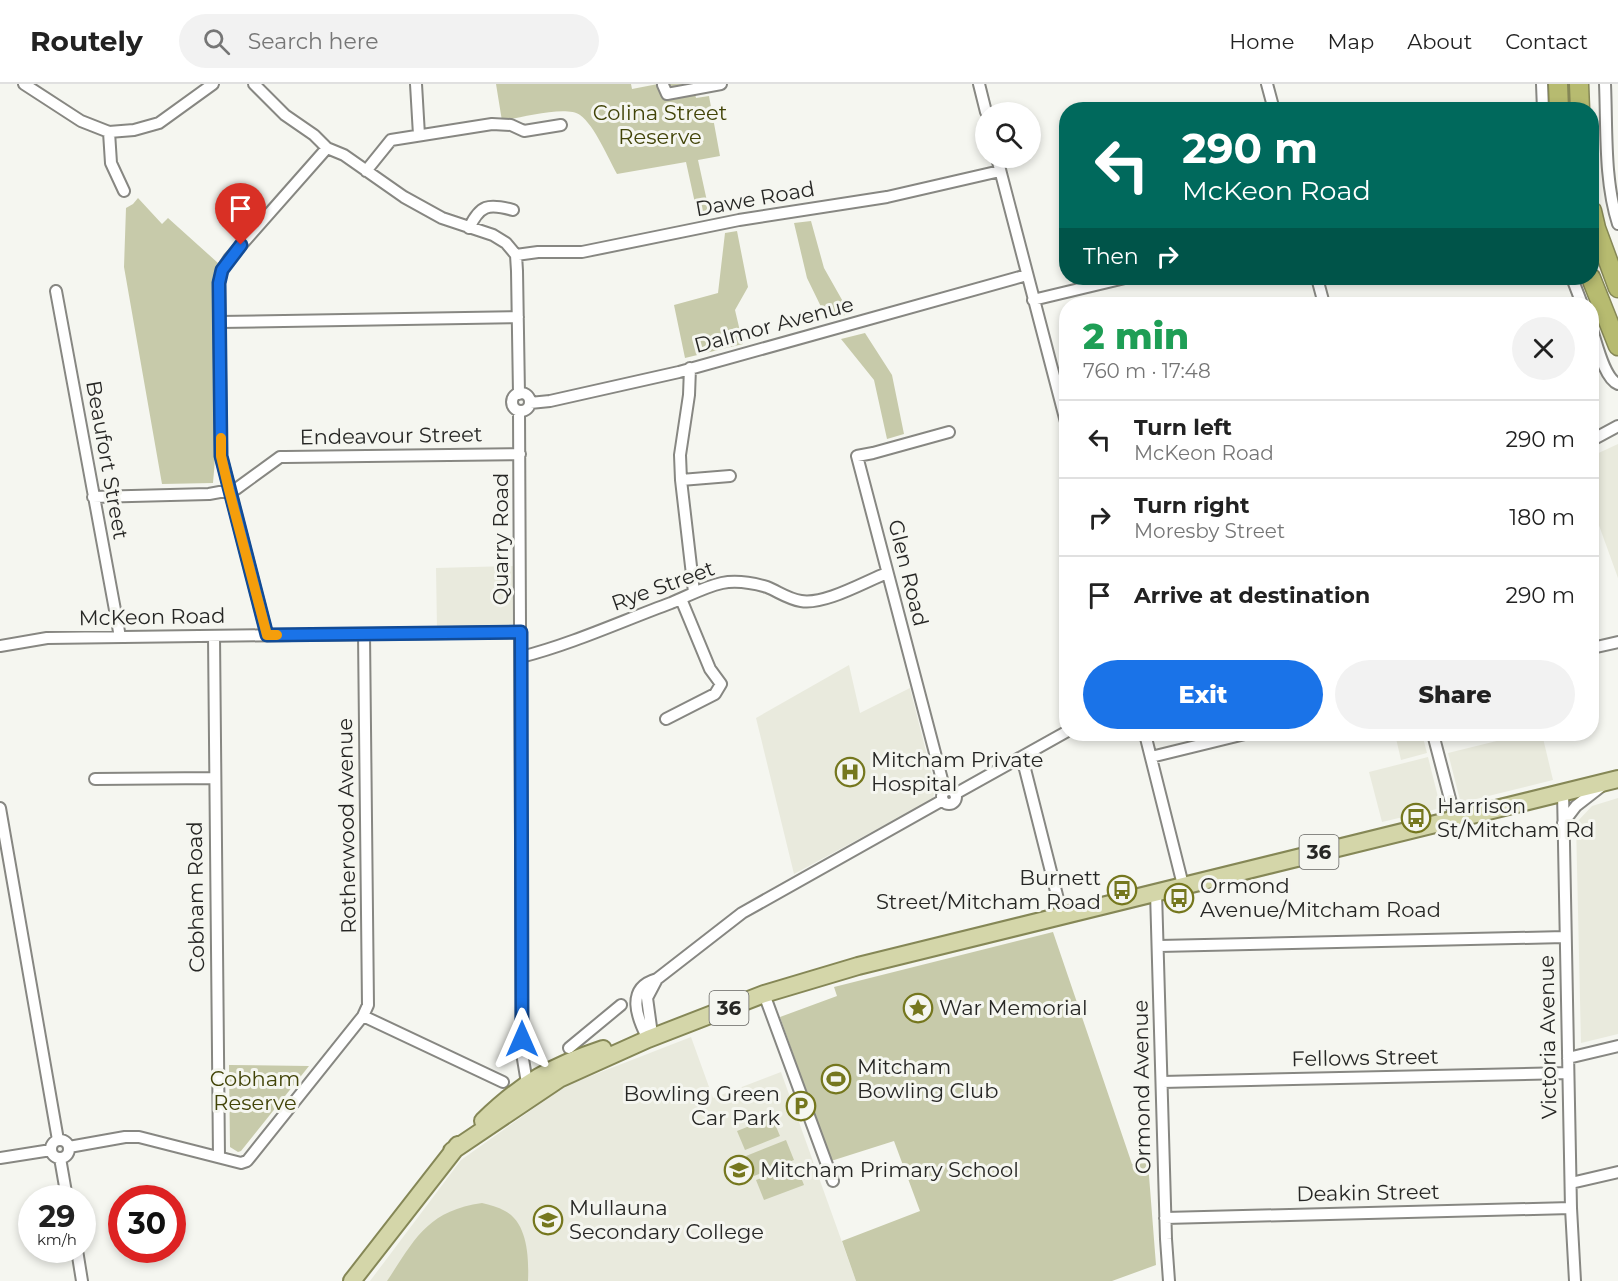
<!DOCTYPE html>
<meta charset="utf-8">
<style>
body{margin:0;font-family:Montserrat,sans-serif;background:#f2f2f2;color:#222;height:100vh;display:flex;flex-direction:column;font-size:22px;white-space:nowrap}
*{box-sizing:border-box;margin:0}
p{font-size:20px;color:#767676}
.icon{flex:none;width:33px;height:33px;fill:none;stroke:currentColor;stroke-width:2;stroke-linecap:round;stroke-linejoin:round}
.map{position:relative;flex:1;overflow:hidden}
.sheet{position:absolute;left:1059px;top:213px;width:540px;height:444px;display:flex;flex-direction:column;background:#fff;border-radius:24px;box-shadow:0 3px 9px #0003}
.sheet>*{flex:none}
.banner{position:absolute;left:1059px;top:18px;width:540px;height:183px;border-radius:24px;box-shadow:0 3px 9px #0003;background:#00695c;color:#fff;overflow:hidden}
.fabs{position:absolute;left:975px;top:18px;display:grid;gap:12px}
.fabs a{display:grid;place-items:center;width:66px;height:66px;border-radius:50%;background:#fff;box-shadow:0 3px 9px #0003;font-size:30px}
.speed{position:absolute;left:18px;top:1101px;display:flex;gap:12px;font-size:30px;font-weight:700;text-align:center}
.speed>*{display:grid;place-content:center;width:78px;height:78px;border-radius:50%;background:#fff;box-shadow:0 3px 9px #0003;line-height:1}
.speed small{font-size:15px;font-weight:400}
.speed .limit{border:9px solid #d22;background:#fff;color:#111}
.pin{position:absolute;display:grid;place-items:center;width:51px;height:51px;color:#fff;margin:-62px -26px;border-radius:50% 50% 50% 0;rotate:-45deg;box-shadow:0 0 6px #0007}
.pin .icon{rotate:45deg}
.me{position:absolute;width:66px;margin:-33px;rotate:0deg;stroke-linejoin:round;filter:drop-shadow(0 0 4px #0008)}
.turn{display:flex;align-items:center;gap:21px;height:126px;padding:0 24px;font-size:27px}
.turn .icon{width:78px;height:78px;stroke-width:2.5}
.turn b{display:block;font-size:42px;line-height:51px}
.then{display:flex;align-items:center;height:57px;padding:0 24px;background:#0003;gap:12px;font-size:22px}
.round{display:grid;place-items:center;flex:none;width:63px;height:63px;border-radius:32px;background:#f2f2f2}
.overview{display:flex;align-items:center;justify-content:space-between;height:102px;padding:0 24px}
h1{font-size:36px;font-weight:800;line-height:45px;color:#1e9e55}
.action{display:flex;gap:12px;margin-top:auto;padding:12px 24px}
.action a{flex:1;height:69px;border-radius:36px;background:#1a73e8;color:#fff;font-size:24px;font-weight:800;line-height:69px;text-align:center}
.action a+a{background:#f2f2f2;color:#222}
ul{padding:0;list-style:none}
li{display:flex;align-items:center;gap:18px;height:78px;padding:0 24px;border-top:2px solid #e0e0e0}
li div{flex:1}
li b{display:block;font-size:22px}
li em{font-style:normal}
header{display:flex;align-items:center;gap:36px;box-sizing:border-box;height:84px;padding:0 30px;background:#fff;border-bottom:2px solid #e0e0e0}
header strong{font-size:28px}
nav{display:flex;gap:33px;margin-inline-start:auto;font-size:21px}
.search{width:420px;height:54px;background:#f2f2f2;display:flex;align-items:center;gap:15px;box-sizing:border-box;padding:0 21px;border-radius:33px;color:#767676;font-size:22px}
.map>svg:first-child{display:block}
</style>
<header>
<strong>Routely</strong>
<div class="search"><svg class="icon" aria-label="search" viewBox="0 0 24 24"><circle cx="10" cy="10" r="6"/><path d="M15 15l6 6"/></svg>Search here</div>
<nav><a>Home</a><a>Map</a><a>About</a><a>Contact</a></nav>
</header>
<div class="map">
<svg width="1618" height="1197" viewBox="0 0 1618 1197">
<rect width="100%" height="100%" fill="#f5f6f0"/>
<!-- built -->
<path fill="#e9eadd" d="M1618,360V494L1592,422V372Z
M513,482V544L437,545L436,484Z
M849,581L860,629L910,604L935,703L933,715L794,790L756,634Z
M1395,650H1422L1427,669L1401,676Z
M1525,650H1542L1553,696L1464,718L1460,716L1448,669Z
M1428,673L1440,721L1437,725L1382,738L1369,688Z
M1618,714V950L1581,959L1576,739L1592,722Z
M691,953L713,1014L781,988L856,1197H370L461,1076L565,1002Z"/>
<!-- green -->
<path fill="#c7caaa" d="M496,0H631L632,5L658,0H693L696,14L709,12L720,72L698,76L710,131L698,133L686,78L617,90C608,74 595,42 580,31C566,21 519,34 502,37Z
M138,114L162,140L168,134L218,179C211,201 214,229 215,252C215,302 218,351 213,399L162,400L124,183L126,124L133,120Z
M811,137L824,184L850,230L827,235L807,194L794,139Z
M737,147L748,203L735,226L743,260L685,274L674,221L718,209L725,149Z
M865,249L892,291L904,350L887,355L874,296L841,255Z
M1053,848L1132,1080L1148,1079L1156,1181L1112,1197H856L842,1157L920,1127L894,1057L831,1077L780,933L837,912L834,903Z
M229,981L309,982L241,1067L238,1068L230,1063Z
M772,1033L780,1052L745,1066L737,1047Z
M786,1056L794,1076L754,1092L746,1072Z
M796,1081L804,1101L764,1116L756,1096Z
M482,1119C490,1121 498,1123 505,1127C528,1139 529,1175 528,1197H387C415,1155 427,1127 482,1119Z"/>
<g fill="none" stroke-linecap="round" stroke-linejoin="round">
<!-- street casing -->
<g stroke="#878782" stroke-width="14">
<path id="street" d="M24,0L81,37L109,48L134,46L159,39L213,0
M254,0L285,31L314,51L327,64L344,71L404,113L442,134L493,151L506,159L516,171L517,187L519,310
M416,0L419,51
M979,0L986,28
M1267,0L1274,26
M1542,0L1543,26
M1605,0C1607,46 1604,96 1618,140
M663,1L667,10L721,0
M109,48L111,79L124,107
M997,74L1066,338
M366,87L391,56L492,40L511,41L524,47L561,41
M469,144C480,121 488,119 513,126
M516,171L538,168H582L739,136L887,113L1000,87
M1317,194L1324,220
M1572,194L1582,220
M56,207L120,553
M1033,216L1125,194
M219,238L518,233
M1592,246C1597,260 1604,294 1618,300
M690,284L689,311L680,371L681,396L694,508
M512 318a9 9 0 1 1 18 0a9 9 0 1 1-18 0Z
M530,319L550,317L679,288L1027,191
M519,327L522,969L527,999L529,1004
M1592,356L1618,342
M681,396L730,392
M93,413L209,410L236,405L280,373H285L520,370
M267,551L221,372L219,199L222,186L229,175L327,64
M214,552L219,1073
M0,562L47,554L521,548
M1592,564L1618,558
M521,573C572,560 622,537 671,519C688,512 704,503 722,499C737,496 753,499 767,503C779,508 788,515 801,517C825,521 864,498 887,489
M666,635L715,610L721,600L710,585L681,515
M1145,650L1183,801
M1433,650L1455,734
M1151,673L1245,650
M1020,674L1025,685L1062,831
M95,695L215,694
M942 713a7 7 0 1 1 14 0a7 7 0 1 1-14 0Z
M945,707L857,372L873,369L949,348
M1563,708L1571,1124L1575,1197
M955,710L1066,648
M0,724L58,1056
M1563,739L1576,722L1603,701
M1156,808L1166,1155L1169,1197
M1159,862L1565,853
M764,910L833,1097
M363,932L368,921L364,550
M648,955C637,934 625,904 657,895L742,829L943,716
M648,955L651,943L647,914L657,895
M569,964L621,921
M1568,974L1618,962
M1162,998L1568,989
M51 1065a9 9 0 1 1 18 0a9 9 0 1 1-18 0Z
M69,1063L125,1053H139L241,1079L247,1077L363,932L503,998
M0,1074L51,1066
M60,1074L67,1114
M1571,1099L1618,1088
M1165,1134L1571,1124
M77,1166L82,1197"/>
</g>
<!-- primary casing -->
<g stroke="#858756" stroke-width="20">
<path id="primary" d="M483,1037C522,999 552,982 603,965
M452,1067L559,995L648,955L764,910L858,882L1618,695
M352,1197L458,1061"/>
</g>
<!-- highway casing -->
<g stroke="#858756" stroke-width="21">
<path id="highway" d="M1558,0L1559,26
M1579,0L1580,26
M1592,127L1596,144L1618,204
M1591,194L1618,262"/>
</g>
<!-- street -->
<use href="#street" stroke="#fff" stroke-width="10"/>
<!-- primary -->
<use href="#primary" stroke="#d4d6a9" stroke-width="16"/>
<!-- highway -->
<use href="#highway" stroke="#b7bb70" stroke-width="18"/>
</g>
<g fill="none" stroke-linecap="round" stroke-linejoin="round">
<!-- route casing -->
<g stroke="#114b97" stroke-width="15">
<path id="route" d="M241,161L222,186L219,199L221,372L267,551L521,548L522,955"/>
</g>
<!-- route -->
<use href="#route" stroke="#1a73e8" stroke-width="10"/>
<!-- slow -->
<path stroke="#f59e0b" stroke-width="10" d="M221,354V372L229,406L267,551H277"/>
</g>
<!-- icons -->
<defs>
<g id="hospital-ring" transform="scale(1.5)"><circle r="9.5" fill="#f5f6f0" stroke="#75771e" stroke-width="1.5"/><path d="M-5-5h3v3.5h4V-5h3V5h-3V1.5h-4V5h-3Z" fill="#75771e"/></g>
<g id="bus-ring" transform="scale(1.5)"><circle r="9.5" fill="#f5f6f0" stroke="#75771e" stroke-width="1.5"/><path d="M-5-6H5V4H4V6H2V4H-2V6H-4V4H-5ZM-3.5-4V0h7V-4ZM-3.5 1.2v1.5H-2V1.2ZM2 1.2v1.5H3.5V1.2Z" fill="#75771e"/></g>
<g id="sight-ring" transform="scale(1.5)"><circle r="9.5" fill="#f5f6f0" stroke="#75771e" stroke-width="1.5"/><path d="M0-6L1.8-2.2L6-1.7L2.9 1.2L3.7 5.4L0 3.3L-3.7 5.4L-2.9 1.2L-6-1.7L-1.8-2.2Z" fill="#75771e"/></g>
<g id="stadium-ring" transform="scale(1.5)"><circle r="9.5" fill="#f5f6f0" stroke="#75771e" stroke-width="1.5"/><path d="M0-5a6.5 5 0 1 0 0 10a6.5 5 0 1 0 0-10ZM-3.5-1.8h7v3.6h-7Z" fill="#75771e"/></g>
<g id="parking-ring" transform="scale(1.5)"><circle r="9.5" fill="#f5f6f0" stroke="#75771e" stroke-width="1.5"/><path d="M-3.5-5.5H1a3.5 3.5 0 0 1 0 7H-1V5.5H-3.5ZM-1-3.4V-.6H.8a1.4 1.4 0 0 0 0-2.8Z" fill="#75771e"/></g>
<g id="school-ring" transform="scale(1.5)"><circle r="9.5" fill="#f5f6f0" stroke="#75771e" stroke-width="1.5"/><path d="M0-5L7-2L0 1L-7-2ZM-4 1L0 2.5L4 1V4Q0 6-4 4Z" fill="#75771e"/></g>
</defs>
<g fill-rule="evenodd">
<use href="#hospital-ring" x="850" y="688"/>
<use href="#bus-ring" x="1416" y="734"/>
<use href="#bus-ring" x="1122" y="806"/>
<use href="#bus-ring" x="1179" y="814"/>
<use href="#sight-ring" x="918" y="924"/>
<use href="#stadium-ring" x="836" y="995"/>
<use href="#parking-ring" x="801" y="1022"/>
<use href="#school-ring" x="739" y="1086"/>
<use href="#school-ring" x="548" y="1136"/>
</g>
<g text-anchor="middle" stroke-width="6" stroke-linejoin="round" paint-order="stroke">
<!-- shield labels -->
<g fill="#f5f6f0" stroke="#656562" stroke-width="1.5">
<rect x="1299.5" y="751" width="39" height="34" rx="4.5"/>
<rect x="709.5" y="907" width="39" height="34" rx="4.5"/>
</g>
<g font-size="20" font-weight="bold" fill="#272725">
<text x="1319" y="775">36</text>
<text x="729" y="931">36</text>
</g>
<!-- park labels -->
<g font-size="21" fill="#424408" stroke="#f5f6f0">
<text x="660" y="36">Colina Street<tspan x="660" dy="24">Reserve</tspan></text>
<text x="255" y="1002">Cobham<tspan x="255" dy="24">Reserve</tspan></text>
</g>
<!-- street labels -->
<g font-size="21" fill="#272725" stroke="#f5f6f0">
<text transform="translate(755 115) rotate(-10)" y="7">Dawe Road</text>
<text transform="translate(774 241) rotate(-15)" y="7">Dalmor Avenue</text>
<text transform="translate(391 352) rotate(-1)" y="7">Endeavour Street</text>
<text transform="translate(107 376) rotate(80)" y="7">Beaufort Street</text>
<text transform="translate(501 455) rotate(-90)" y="7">Quarry Road</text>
<text transform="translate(908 489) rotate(76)" y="7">Glen Road</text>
<text transform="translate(663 502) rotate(-20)" y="7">Rye Street</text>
<text transform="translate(152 533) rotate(-1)" y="7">McKeon Road</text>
<text transform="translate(347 742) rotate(-91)" y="7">Rotherwood Avenue</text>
<text transform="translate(196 813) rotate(-91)" y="7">Cobham Road</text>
<text transform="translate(1548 953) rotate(-91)" y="7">Victoria Avenue</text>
<text transform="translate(1365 974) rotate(-1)" y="7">Fellows Street</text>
<text transform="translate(1142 1003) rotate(-91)" y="7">Ormond Avenue</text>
<text transform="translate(1368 1109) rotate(-1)" y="7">Deakin Street</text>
</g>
<!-- poi labels -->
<g font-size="21" fill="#272725" stroke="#f5f6f0" text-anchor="start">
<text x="871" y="683">Mitcham Private<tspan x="871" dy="24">Hospital</tspan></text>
<text x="1437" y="729">Harrison<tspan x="1437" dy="24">St/Mitcham Rd</tspan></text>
<text x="1101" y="801" text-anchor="end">Burnett<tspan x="1101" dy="24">Street/Mitcham Road</tspan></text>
<text x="1200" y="809">Ormond<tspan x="1200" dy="24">Avenue/Mitcham Road</tspan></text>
<text x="939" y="931">War Memorial</text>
<text x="857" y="990">Mitcham<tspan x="857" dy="24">Bowling Club</tspan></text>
<text x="780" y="1017" text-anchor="end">Bowling Green<tspan x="780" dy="24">Car Park</tspan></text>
<text x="760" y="1093">Mitcham Primary School</text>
<text x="569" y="1131">Mullauna<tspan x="569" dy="24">Secondary College</tspan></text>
</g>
</g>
</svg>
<div class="fabs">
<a><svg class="icon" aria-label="search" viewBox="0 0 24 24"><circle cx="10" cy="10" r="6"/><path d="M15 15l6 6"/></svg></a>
</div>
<div class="speed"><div>29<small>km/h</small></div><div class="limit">30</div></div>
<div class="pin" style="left:241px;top:161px;background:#d93025"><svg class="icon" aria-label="arrive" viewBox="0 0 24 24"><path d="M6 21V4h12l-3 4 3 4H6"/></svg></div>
<svg class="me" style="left:522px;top:955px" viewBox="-20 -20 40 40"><path d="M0-17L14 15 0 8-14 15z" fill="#1a73e8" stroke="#fff" stroke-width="4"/></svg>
<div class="banner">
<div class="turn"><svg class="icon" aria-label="left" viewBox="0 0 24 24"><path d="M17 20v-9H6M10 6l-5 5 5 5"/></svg><div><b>290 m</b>McKeon Road</div></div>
<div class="then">Then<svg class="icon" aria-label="right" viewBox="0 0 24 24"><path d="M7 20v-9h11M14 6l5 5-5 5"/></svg></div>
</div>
<section class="sheet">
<div class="overview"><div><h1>2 min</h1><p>760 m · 17:48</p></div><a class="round"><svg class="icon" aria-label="close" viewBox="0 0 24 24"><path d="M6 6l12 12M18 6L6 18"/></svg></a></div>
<ul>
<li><svg class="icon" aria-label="left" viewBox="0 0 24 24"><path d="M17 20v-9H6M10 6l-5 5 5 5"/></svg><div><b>Turn left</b><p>McKeon Road</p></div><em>290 m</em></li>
<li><svg class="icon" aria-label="right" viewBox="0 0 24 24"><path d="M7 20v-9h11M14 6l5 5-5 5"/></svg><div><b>Turn right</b><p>Moresby Street</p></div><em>180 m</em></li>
<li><svg class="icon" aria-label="arrive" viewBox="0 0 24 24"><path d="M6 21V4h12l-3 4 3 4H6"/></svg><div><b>Arrive at destination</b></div><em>290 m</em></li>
</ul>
<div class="action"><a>Exit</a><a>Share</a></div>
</section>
</div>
